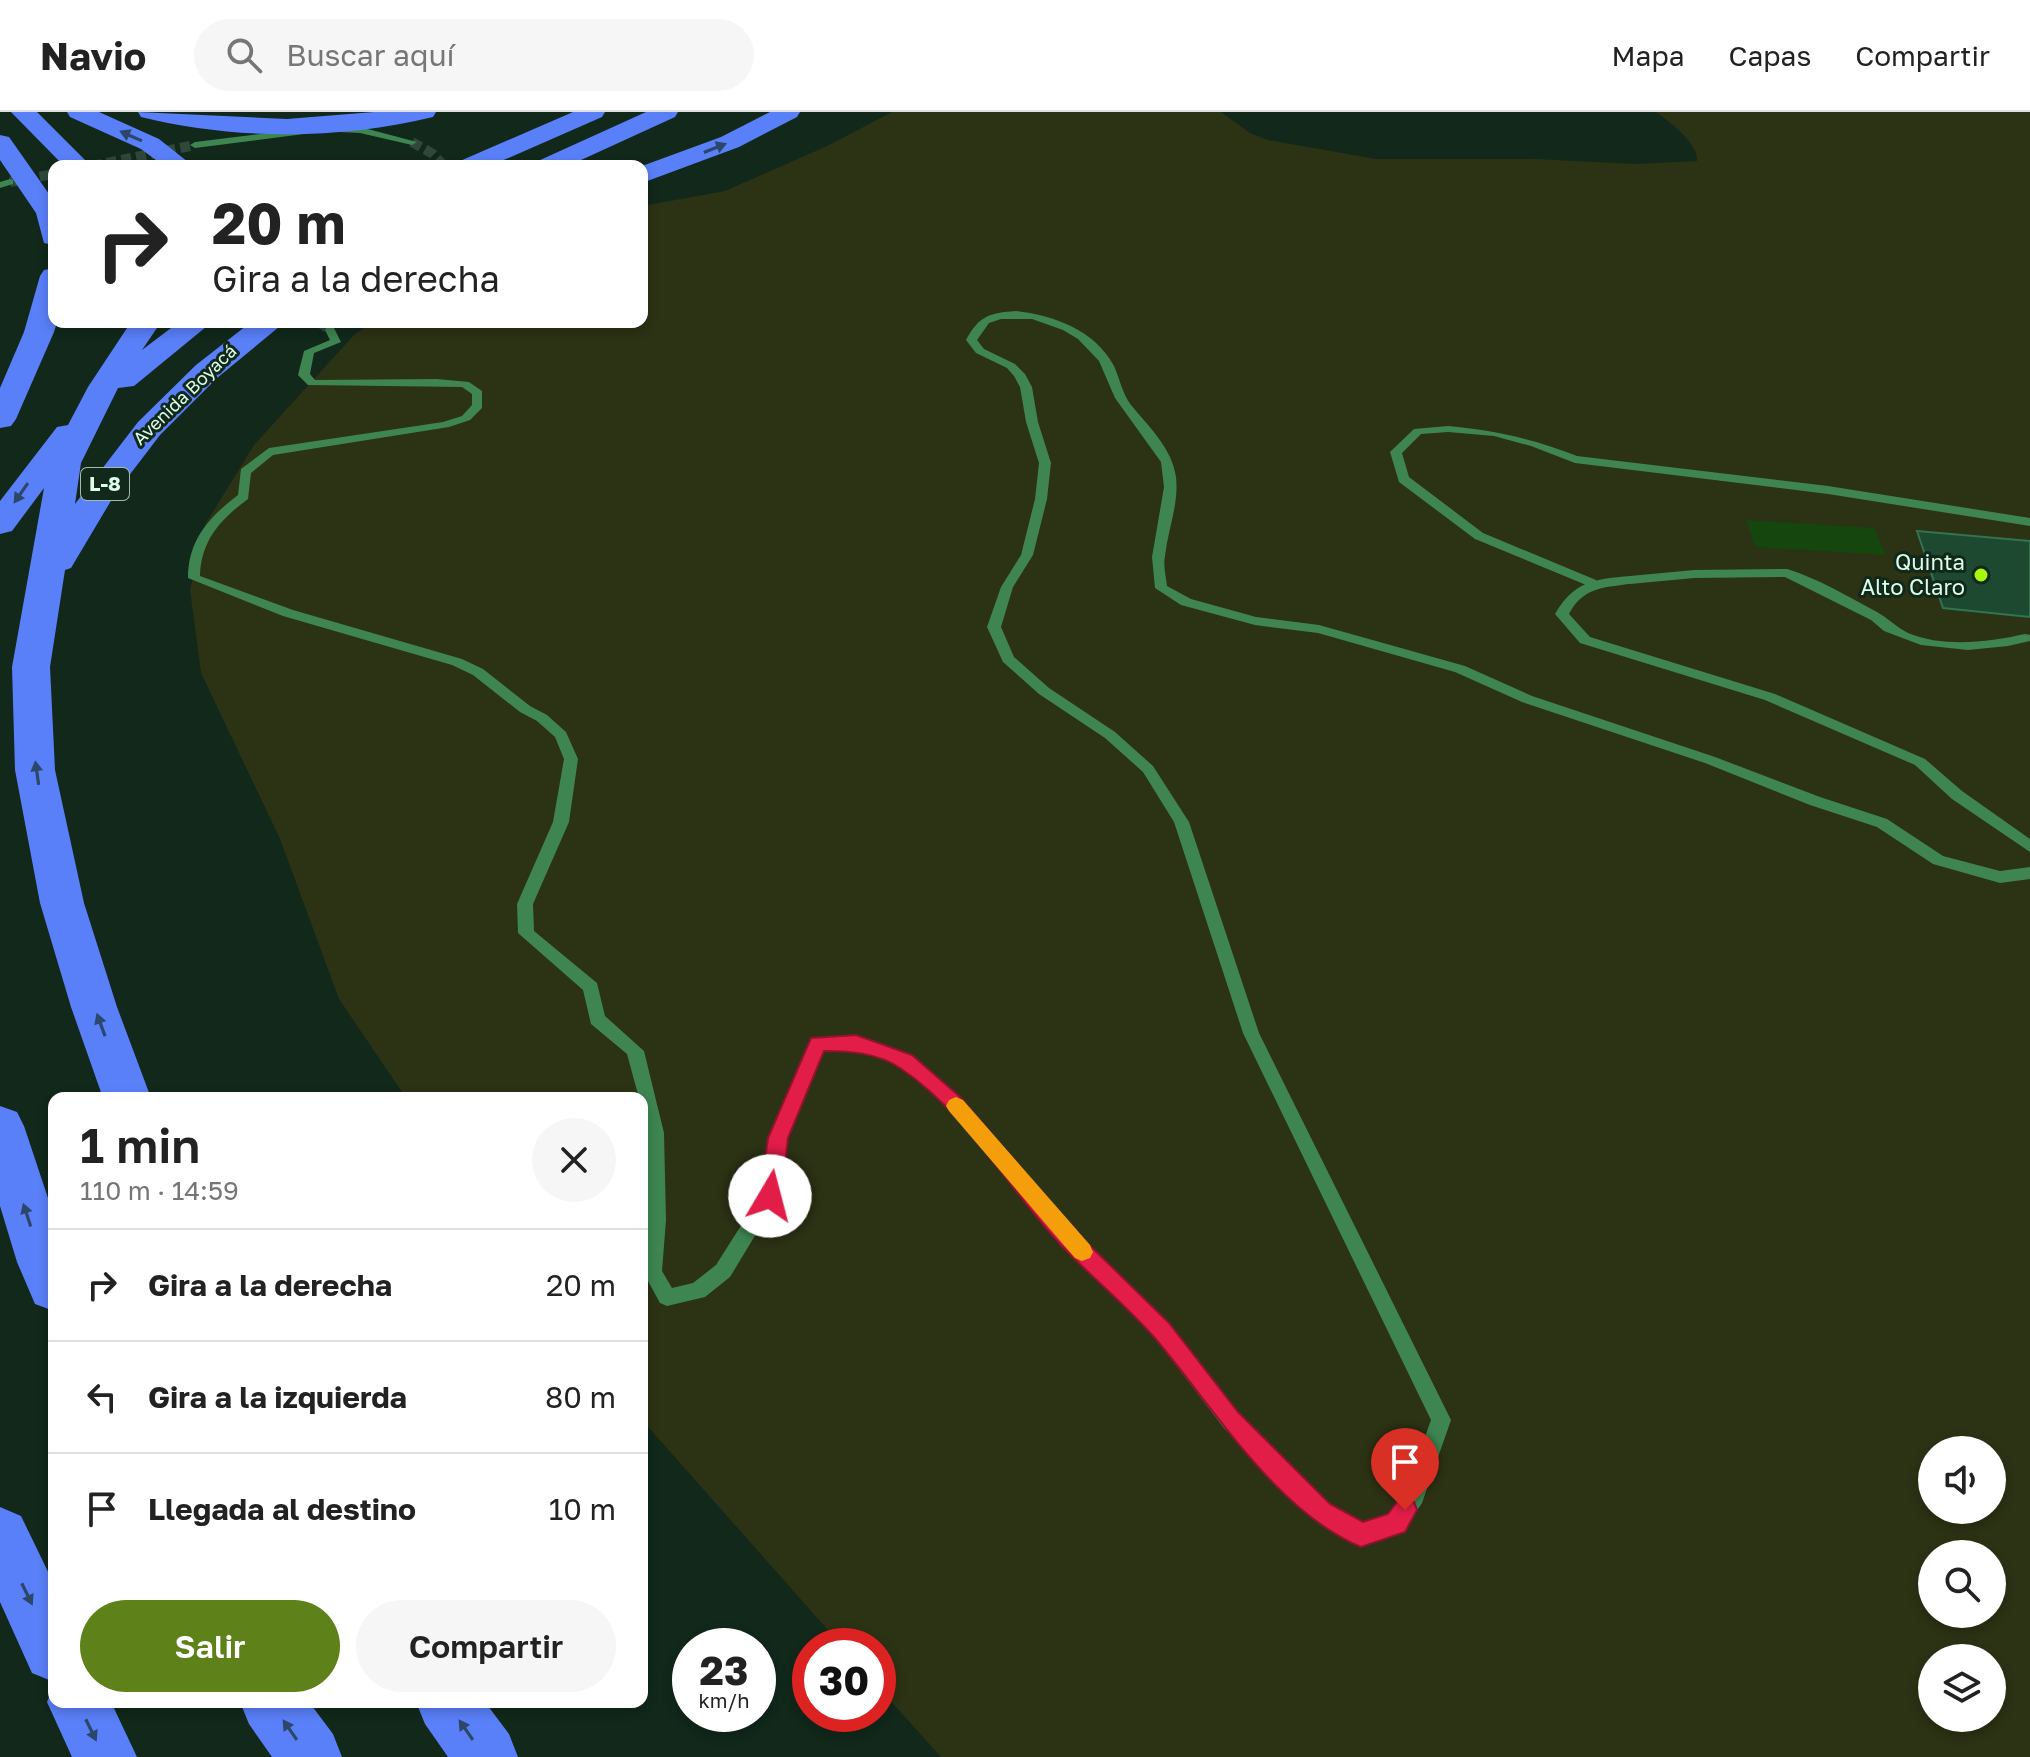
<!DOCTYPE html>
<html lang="es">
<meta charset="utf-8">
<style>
body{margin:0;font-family:"Golos Text",sans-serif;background:#f6f6f6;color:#222;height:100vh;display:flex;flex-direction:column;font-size:30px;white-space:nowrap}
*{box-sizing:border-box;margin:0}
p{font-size:26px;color:#767676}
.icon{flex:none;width:44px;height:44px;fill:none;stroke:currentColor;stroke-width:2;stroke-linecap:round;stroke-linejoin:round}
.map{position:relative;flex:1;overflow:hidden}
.side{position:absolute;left:48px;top:980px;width:600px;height:616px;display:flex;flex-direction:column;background:#fff;border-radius:16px;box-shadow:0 4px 12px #0003}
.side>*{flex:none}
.hud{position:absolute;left:48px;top:48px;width:600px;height:168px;border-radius:16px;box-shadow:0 4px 12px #0003;background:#fff;color:#222;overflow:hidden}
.tools{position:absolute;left:1918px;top:1324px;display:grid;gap:16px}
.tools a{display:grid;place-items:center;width:88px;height:88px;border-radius:50%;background:#fff;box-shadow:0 4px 12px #0003;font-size:40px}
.speed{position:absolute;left:672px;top:1516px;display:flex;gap:16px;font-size:40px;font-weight:700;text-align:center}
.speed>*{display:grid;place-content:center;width:104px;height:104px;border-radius:50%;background:#fff;box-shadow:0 4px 12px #0003;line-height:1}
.speed small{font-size:20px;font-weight:400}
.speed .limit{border:12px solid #d22;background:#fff;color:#111}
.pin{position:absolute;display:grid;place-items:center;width:68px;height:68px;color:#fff;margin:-82px -34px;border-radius:50% 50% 50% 0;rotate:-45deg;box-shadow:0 0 8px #0007}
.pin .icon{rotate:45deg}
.me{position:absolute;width:88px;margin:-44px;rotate:8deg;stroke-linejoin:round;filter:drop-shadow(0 0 6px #0008)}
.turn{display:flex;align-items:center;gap:28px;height:168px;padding:0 32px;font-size:36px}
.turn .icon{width:104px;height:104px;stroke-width:2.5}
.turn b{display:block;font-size:56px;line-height:68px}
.round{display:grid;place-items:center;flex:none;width:84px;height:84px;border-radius:42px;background:#f6f6f6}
.head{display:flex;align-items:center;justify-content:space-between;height:136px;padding:0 32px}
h1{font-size:48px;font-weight:600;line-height:60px}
.action{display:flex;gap:16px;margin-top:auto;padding:16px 32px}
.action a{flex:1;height:92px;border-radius:48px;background:#5e8119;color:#fff;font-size:32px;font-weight:600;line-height:92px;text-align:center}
.action a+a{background:#f6f6f6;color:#222}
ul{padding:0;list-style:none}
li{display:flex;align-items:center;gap:24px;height:112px;padding:0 32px;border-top:2px solid #e0e0e0}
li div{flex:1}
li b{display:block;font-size:30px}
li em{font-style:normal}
header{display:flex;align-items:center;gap:48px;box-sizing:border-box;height:112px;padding:0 40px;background:#fff;border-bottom:2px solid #e0e0e0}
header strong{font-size:38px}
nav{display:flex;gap:44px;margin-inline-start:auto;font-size:28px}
.search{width:560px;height:72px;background:#f6f6f6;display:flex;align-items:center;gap:20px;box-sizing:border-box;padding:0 28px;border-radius:44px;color:#767676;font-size:30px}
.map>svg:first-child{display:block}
</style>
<header>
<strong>Navio</strong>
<div class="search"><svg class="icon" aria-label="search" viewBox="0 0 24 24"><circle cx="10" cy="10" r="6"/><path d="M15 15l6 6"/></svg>Buscar aquí</div>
<nav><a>Mapa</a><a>Capas</a><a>Compartir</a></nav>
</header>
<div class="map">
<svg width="2030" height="1645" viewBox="0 0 2030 1645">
<rect width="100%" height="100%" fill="#11281b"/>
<!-- green -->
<path fill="#2c3214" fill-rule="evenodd" d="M892,0H1221L1250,21L1268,28L1376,47H1534L1636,52L1697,49C1698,31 1670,10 1656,0H2030V1645H941L878,1575V1534H842L642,1308V986H406L339,887L280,727L201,561L190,478L206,411L254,333L353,224L371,210H642V94L725,79L827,34ZM1932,1338H1992V1398H1932ZM1932,1442H1992V1502H1932ZM1932,1546H1992V1606H1932Z"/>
<!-- water -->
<path fill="#14460d" d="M1746,408L1874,416L1886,443L1755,435Z"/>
<!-- building -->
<path fill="#1e4931" stroke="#31744e" stroke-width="2" d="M1917,419L2030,429V505L1943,496Z"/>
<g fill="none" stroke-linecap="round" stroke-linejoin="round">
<!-- minor-tunnel -->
<path stroke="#2f483a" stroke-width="10" stroke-dasharray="10 5" stroke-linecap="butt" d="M412,30L433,42L444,54
M92,54L195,33
M10,70L54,62
M319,210L330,218"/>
<!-- service -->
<path fill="#3e8552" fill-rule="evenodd" d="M1448,314C1494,318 1534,327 1577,344L1828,374L2030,406V414L1828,382L1575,351L1531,334L1494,324L1448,320L1421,322L1402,341L1409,365L1483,421L1596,468L1597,471L1591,475L1475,427L1399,370L1390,340L1392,338L1414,317Z
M1787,457C1817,466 1849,485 1877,500C1888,506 1896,515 1908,521C1944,536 1989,530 2025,522L2030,523V529L2008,534L1968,538L1921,533L1884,519L1871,508L1785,465L1694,466L1630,472L1624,468L1630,464L1694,458Z"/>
<!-- minor -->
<path fill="#3e8552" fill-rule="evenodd" d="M337,15H360L417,30L412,33L360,21L340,20L337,19Z
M301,17L304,18V22L195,36L190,33L195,30Z
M10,67L13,68V72L0,76V70Z
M1016,199C1053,203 1095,218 1114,254C1120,267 1122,281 1131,293C1149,315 1172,336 1176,365C1179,392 1168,417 1165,444C1163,454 1166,464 1167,474L1191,487L1256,505L1319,513L1465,554L1532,584L1715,645L1820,685L1887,707L1943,744L2000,759L2030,755V767L2000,771L1933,752L1877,715L1810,693L1705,651L1522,590L1455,560L1318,521L1255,513L1181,493L1155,476L1152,445L1164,375L1161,350L1115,286L1099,249L1078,227L1063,218L1032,207H1001L989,211L977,228L984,237L1015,252L1025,262L1032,275L1038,310L1051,351L1047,387L1033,443L1013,475L1001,515L1014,545L1049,576L1115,620L1153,654L1189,710L1259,921L1451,1308L1422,1391L1403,1419L1361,1434L1314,1407L1223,1315L1154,1224L1059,1129L946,994L900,954L855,938H824L787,1026L779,1084L730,1165L705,1185L667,1194L660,1191L643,1160L648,1108L646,1021L642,986H639L627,942L591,912L583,878L518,821L517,792L553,710L564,647L555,625L537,609L520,600L473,563L452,553L283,504L188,466C188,428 209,405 238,383L241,357L269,336L443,310L462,304L472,293V282L462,275L308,273L298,263L304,239L330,228L325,218L326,216H334L341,230L314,241L310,262L315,268L437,267L469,270L482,279V296L470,308L449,315L273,343L251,361L248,387C221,407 201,428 200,464L293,498L462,547L483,557L530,594L547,603L566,620L578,647L569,710L533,792L534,819L597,871L605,904L644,939L664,1021L666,1108L662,1159L672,1176L693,1171L716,1153L761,1082L769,1026L812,926L856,924L912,944L958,984L1073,1117L1168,1212L1237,1301L1328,1393L1362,1412L1389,1404L1406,1378L1431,1308L1243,921L1174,710L1143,660L1105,626L1039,582L1003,550L987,515L1001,475L1021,443L1035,387L1039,351L1026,310L1020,275L1014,264L1007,256L976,241L966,228C979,204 989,201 1016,199Z
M1630,464L1635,465V471C1607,476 1584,473 1569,502L1590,525L1775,582L1925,647L1962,679L2030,727V740L1952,687L1915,653L1765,588L1580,531L1555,502C1574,469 1595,467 1630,464Z"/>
<!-- motorway -->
<path fill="#5a80f9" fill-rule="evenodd" d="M11,0H37L91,54H64Z
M67,0H99L159,27L193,54H164L141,37L70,5Z
M138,0L287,7L374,0H436L433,5C339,28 234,28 141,5Z
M573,0H605L602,5L490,54H456L460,49Z
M646,0H678L675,5L568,54H534L538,49Z
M770,0H800L797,5L739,35L642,71V54L721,25Z
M0,23L9,25L54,89V133L44,131L36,101L0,48Z
M54,156V210H57L54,220L16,307L11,314L0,316V276L24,220L40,164L44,158Z
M131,210H161L142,238L179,210H212L134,274L118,276L81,351L75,392L138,310L196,253L251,210H285L217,266L160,323L115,382L71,456L65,458L50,555L55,658L84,791L117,895L151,986H103L71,895L40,791L15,658L12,555L44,376L12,419L0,422V389L57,315L68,313L88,275Z
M0,994L17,1000L24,1014L54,1104V1199L35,1192L17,1150L0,1094Z
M0,1395L21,1404L54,1472V1570L32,1561L0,1490Z
M54,1572V1590H111L137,1645H72L47,1590Z
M240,1590H309L333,1622L342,1645H272L249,1612Z
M416,1590H485L509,1622L518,1645H448L425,1612Z"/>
</g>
<!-- one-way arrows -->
<defs><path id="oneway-solid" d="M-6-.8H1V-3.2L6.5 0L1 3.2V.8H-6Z" transform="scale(2)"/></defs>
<g fill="#2b4769">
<use href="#oneway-solid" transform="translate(131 24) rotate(-156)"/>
<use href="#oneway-solid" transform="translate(715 36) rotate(-22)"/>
<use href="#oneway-solid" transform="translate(21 381) rotate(125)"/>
<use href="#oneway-solid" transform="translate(37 661) rotate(-98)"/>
<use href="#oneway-solid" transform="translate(101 913) rotate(-110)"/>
<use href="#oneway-solid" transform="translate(27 1103) rotate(-108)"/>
<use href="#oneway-solid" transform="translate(27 1482) rotate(64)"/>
<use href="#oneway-solid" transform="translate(91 1618) rotate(64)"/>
<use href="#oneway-solid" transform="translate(290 1618) rotate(-125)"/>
<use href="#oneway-solid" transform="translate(466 1618) rotate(-125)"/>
</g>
<!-- route -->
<path fill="#e11d48" stroke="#92132f" stroke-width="2" d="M856,923L912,943L959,984L1073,1117L1169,1211L1238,1300L1330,1392L1363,1410L1388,1402L1397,1390L1405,1386L1414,1390L1417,1398L1405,1420L1361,1435C1275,1399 1213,1294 1154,1225C1125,1192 1089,1163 1059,1131C1007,1074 965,999 900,956C878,941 850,939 824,939L788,1026L781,1084L778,1090L770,1093L763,1090L760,1084L768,1026L811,926Z"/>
<!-- slow -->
<path fill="#f59e0b" d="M956,985L963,988L1090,1133L1093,1140L1090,1146L1082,1149L1075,1146L949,999L946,994L949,988Z"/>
<!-- markers -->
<circle fill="#a7f60e" stroke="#11281b" stroke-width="3" cx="1981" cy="463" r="8"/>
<g text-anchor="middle" stroke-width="6" stroke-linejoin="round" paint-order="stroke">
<!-- far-street labels -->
<g font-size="18" fill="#dafee7" stroke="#11281b">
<text transform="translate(185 283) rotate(-44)" y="6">Avenida Boyacá</text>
</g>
<!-- shield labels -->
<rect fill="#11281b" stroke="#9ebeaa" stroke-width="2" x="81" y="356" width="48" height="32" rx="6"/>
<g font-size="20" font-weight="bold" fill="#dafee7">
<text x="105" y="379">L-8</text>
</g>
<!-- poi labels -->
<g font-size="22" fill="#dafee7" stroke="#11281b" text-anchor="end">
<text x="1965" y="458">Quinta<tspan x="1965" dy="25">Alto Claro</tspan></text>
</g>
</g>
</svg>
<div class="tools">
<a><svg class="icon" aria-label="sound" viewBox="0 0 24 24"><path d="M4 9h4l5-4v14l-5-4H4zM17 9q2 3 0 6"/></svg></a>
<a><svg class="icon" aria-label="search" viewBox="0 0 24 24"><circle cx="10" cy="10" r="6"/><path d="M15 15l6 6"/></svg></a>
<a><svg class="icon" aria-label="layers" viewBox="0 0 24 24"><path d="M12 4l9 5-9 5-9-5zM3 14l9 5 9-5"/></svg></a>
</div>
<div class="speed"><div>23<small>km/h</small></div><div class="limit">30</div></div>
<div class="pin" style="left:1405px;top:1398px;background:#d93025"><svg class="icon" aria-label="arrive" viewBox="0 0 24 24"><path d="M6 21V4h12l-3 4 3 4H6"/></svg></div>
<svg class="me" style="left:770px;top:1084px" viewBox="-20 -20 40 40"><circle r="19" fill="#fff"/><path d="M0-13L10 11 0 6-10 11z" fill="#e11d48"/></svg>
<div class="hud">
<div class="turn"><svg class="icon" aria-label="right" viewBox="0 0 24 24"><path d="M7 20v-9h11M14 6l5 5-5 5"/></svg><div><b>20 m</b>Gira a la derecha</div></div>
</div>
<section class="side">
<div class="head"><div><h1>1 min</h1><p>110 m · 14:59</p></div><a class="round"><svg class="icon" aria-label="close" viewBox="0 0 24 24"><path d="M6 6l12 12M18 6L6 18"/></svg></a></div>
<ul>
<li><svg class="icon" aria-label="right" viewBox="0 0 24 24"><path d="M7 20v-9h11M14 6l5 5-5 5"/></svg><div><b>Gira a la derecha</b></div><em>20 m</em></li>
<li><svg class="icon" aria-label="left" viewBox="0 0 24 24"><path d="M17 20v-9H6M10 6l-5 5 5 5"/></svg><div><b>Gira a la izquierda</b></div><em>80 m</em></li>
<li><svg class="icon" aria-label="arrive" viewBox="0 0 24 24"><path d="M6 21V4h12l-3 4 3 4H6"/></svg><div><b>Llegada al destino</b></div><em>10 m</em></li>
</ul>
<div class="action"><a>Salir</a><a>Compartir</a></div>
</section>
</div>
